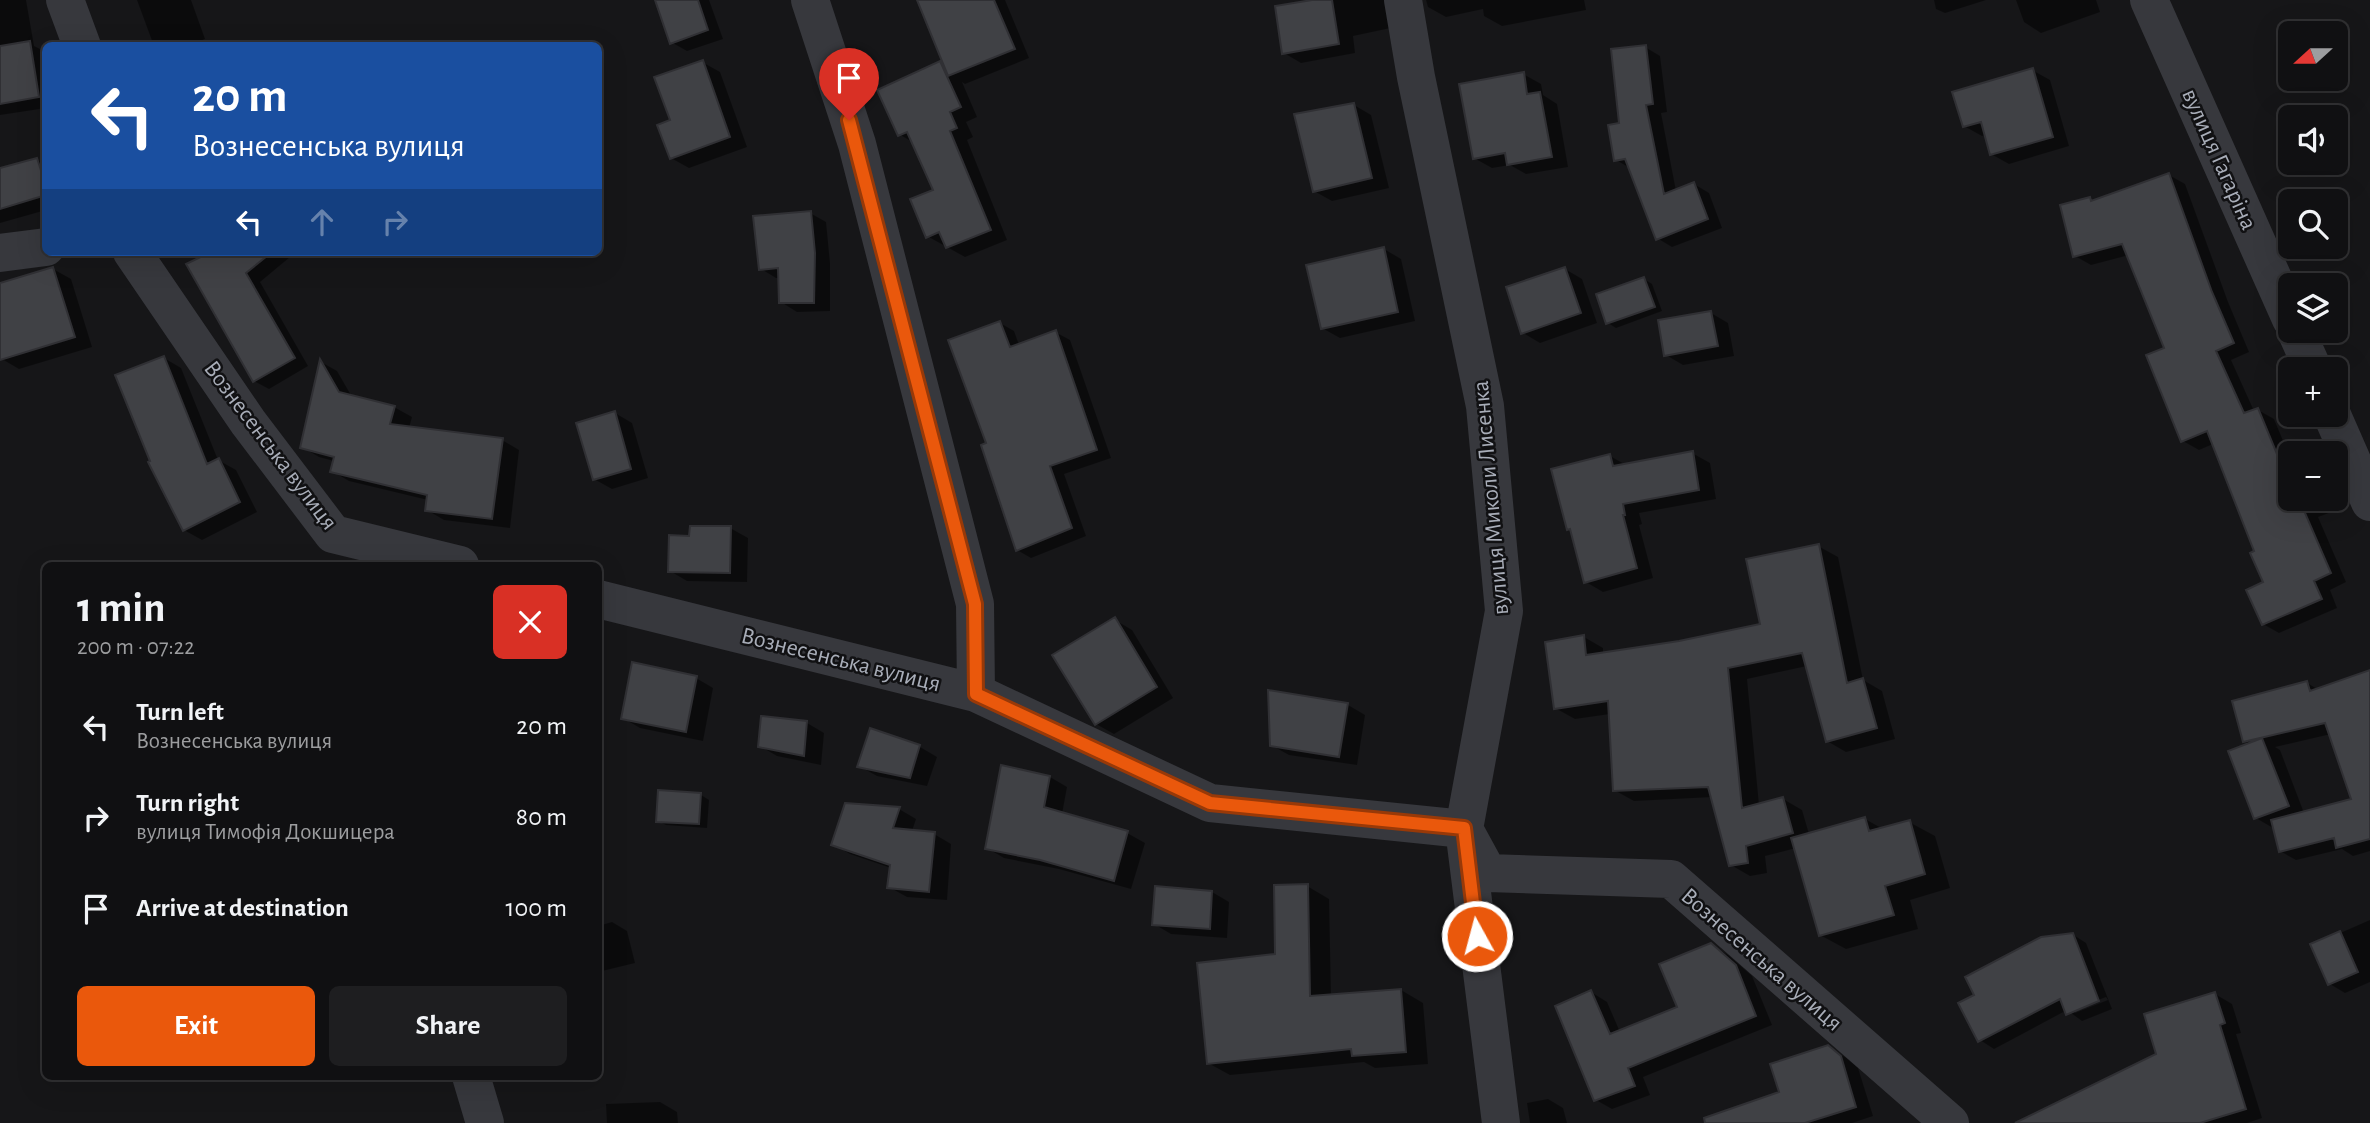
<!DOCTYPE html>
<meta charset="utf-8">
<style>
body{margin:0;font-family:"Alegreya Sans",sans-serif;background:#1e1e20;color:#f1f3f6;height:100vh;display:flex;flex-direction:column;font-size:26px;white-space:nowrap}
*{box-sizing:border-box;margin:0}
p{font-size:23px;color:#9c9d9f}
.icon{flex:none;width:38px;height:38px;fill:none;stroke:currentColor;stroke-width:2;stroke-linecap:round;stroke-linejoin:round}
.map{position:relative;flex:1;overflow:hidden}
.details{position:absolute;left:42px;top:562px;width:560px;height:518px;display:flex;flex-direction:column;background:#101012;border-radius:10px;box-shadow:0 7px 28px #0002,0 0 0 2px #303032}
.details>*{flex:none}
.top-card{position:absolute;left:42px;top:42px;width:560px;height:214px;border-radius:10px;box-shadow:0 7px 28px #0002,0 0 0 2px #303032;background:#1a4fa0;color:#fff;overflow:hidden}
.needle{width:46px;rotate:249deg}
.buttons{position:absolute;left:2278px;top:21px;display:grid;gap:14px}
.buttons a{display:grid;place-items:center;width:70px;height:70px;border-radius:10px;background:#101012;box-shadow:0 7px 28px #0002,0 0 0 2px #303032;font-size:35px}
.pin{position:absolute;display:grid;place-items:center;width:60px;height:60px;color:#fff;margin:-72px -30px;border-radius:50% 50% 50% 0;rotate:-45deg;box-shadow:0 0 7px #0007}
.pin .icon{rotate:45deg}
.me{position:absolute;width:77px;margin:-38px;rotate:353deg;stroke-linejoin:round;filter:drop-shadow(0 0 5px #0008)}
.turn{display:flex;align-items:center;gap:24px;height:147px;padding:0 35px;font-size:32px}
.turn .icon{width:91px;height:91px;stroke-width:2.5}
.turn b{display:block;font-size:49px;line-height:60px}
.lanes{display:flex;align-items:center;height:66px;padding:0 35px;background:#0003;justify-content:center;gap:35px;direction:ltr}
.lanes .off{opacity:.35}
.round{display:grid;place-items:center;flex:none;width:74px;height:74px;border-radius:10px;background:#1e1e20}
.headline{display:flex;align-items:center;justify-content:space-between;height:119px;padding:0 35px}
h1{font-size:42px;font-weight:700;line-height:52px}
.cta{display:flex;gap:14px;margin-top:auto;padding:14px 35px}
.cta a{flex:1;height:80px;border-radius:10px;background:#ea580c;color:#fff;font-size:28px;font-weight:700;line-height:80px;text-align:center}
.cta a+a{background:#1e1e20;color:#f1f3f6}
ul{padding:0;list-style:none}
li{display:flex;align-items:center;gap:21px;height:91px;padding:0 35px}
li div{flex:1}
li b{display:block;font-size:26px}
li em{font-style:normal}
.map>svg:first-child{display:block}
</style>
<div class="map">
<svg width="2370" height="1123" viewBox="0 0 2370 1123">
<rect width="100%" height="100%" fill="#161618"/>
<!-- shadow -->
<path fill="#0007" fill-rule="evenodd" d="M0,0H26L34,46L46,52V108L0,115Z
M137,0H191L205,39L186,46H154Z
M656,0H709L723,39L687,51L671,42Z
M919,0H1005L1029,58L965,84L962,82L977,117L966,122L973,137L967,140L1007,240L965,257L927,236L935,191L914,143L899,134L940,63L946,66Z
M1323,0H1402L1400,26L1353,36L1355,53L1301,63L1284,53Z
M1426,0H1584L1586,10L1502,26L1484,16L1483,9L1446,17L1428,7Z
M1934,0H1986L1945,13L1936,9Z
M2016,0H2096L2100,12L2041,33L2024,22Z
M1645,47L1660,56L1667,112L1661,113L1676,191L1694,184L1709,193L1722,228L1672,247L1657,238L1630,168L1616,160Z
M702,62L720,72L747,147L689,168L671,158L673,121Z
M2032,70L2050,80L2069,146L2009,164L1991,154L1986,135L1982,136L1964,126Z
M1523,74L1541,84L1543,95L1557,104L1568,167L1526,174L1510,165L1492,168L1474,158Z
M1354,105L1371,115L1389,188L1332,201L1314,191Z
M36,159L46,165V210L0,223V170Z
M2169,175L2185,184L2228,302L2249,352L2231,360L2254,411L2258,410L2274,419L2291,460V499H2329L2334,511L2318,517L2346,582L2330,590L2337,608L2279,633L2263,624L2265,583L2256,552L2213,444L2199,450L2183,441L2166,349L2129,255L2091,265L2075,256L2090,199L2095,202Z
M810,213L826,222L830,263V311L797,312L781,302L780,278H776L761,269Z
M1384,249L1401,259L1415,321L1340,338L1322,328Z
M215,252H296L260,282L308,366L269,389L254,381Z
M53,269L71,279L92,347L19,369L2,359L0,353V285Z
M1565,269L1582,279L1597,323L1540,343L1523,333Z
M1644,279L1652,284L1662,311L1616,328L1608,323Z
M1711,313L1728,323L1734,356L1683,365L1666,355Z
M1000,323L1014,331L1019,345L1055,332L1070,340L1111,458L1064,474L1086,536L1031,558L1017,550Z
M164,358L181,368L218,460L236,470L257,512L202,540L184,530Z
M321,362L337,371L352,397L394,407L412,417L409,428L502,440L519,450L510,528L444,520L427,510L428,500L349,481L332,471L334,461L319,457L302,447Z
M615,413L632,423L648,478L612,489L594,479Z
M1692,453L1710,463L1716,499L1639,513L1642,524L1639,525L1653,578L1603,592L1586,582L1573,531L1568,528L1610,456L1626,465Z
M730,528L748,538L747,582L687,581L670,571L691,537Z
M1818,546L1838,557L1863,680L1882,691L1895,739L1846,752L1827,741L1807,666L1747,679L1759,805L1783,799L1802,810L1809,834L1865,819L1883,829L1909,822L1935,836L1950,888L1910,900L1918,929L1846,949L1820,935L1796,848L1765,856L1767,873L1750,876L1731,865L1713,797L1634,801L1614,790L1610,714L1575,719L1555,708L1584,637L1603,648V654L1679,643L1762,625Z
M1115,620L1132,630L1173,698L1114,734L1096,724Z
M2370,672V851L2353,856L2342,849L2296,860L2280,851L2273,828L2256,818L2250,745L2245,741L2307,683L2319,690ZM2331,734L2354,801L2304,813L2280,750L2275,747Z
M696,678L713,688L703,741L640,728L623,718Z
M1348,705L1365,715L1357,765L1289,755L1271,745Z
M598,720L602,722V752L598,753Z
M807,723L824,733L821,765L777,756L760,746Z
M871,730L920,747L937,757L927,786L877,776L859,766Z
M1002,768L1050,777L1067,787L1062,814L1127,833L1145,843L1131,889L1059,869L1004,858L987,848Z
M701,795L709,800L707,828L666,825L658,821Z
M899,809L916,819L912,831L934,834L951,844L947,900L907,897L889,887L891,868L850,854L833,844Z
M1307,886L1329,899L1331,996L1401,990L1423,1003L1428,1064L1375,1068L1364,1062L1230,1075L1208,1063L1277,956Z
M1212,892L1229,902L1227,938L1171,934L1154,924Z
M2370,920V982L2345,993L2330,984L2313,945Z
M612,922L627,931L635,963L598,972V926Z
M2072,934L2086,943L2112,1009L2082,1021L2067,1010L1994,1049L1980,1040ZM2106,997L2108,1000L2075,1013V1009Z
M1711,945L1728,955L1752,976L1772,1025L1643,1077L1650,1095L1612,1109L1596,1100L1591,992L1607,1002L1620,1032L1679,1008Z
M2215,994L2232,1004L2241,1033L2236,1034L2262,1118L2247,1123H2065L2158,1055Z
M1827,1047L1845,1057L1858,1068L1873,1116L1852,1123H1718L1781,1093Z
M506,1076H532L515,1081Z
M1548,1099L1563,1108L1567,1123H1530L1527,1103Z
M660,1102L677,1112L678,1123H607L606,1104Z"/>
<!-- building -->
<path fill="#404145" stroke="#303034" stroke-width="2" d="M655,0H698L708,30L670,44Z
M917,0H994L1015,49L948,76Z
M1312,0H1332L1339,44L1282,54L1275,6Z
M30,41L39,97L0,104V46Z
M1646,45L1653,104L1646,105L1664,194L1694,182L1708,219L1656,240L1625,159L1614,161L1608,125L1619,123L1611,49Z
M703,60L730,137L670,159L657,125L670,120L654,77Z
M940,61L961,107L950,112L957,128L950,131L991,230L946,248L939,232L926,238L910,199L933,190L907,132L898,136L877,90Z
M2033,68L2053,137L1990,155L1981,122L1963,127L1952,92Z
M1524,72L1527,94L1540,92L1552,157L1507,165L1505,153L1473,159L1459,84Z
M1354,103L1372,178L1313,192L1294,114Z
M37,158L46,186V195L0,209V168Z
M2169,173L2212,292L2234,343L2216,351L2244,413L2258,408L2291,488V499H2299L2331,573L2314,581L2322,599L2262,625L2246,590L2263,582L2250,553L2254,551L2207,431L2181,442L2146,355L2164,348L2122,244L2073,257L2060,205L2090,197L2091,201Z
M811,211L815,253L814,303H779L778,268L759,270L753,216Z
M1384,247L1398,312L1321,329L1306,265Z
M211,252H272L246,273L295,358L253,382L186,264Z
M53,267L75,337L0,360V283Z
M1565,267L1581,313L1521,334L1506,287Z
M1644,277L1655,307L1606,324L1596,294Z
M1711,311L1718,346L1664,356L1658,320Z
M1000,321L1010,347L1056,330L1097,450L1050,466L1072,528L1016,551L981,445L986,443L948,340Z
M164,356L207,464L219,458L240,502L183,531L148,462L150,461L115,375Z
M320,359L339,392L395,406L390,424L503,438L492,519L425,511L427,495L330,472L334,457L300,448Z
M615,411L631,469L593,480L576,423Z
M1693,451L1699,490L1623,504L1625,515H1623L1637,568L1584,583L1570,529L1567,530L1551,469L1610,454L1613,466Z
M690,526H731L730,573L668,572L669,535L689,536Z
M1819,544L1847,683L1863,678L1877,728L1826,742L1802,653L1728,668L1742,808L1783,797L1793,833L1746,846L1748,863L1729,866L1708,787L1613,791L1608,701L1554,709L1545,642L1584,635L1586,655L1679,641L1760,624L1746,559Z
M1115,617L1157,687L1095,725L1052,655Z
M632,662L697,676L686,732L621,719Z
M2370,670V839L2336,848L2334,838L2279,852L2271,820L2351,799L2325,723L2243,742L2232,701L2307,681L2310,691Z
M1268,690L1348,703L1339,757L1270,746Z
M761,716L807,721L804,756L758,747Z
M870,728L920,745L910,778L857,767Z
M2262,738L2289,806L2254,819L2228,751Z
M1001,765L1050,776L1044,807L1128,831L1114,881L1040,860L985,849Z
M658,790L701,793L699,824L656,822Z
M845,803L900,807L893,828L935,832L929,892L887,888L890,865L831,845Z
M1865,817L1869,831L1910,820L1925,874L1885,886L1894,915L1819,936L1791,838Z
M1308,884L1310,996L1401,989L1406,1052L1352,1056L1351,1049L1207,1064L1197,963L1275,954L1274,885Z
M1155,886L1212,891L1210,929L1152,925Z
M2340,931L2358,972L2328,985L2310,944Z
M2073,933L2099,1001L2066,1015L2060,999L1978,1042L1958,1003L1974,995L1965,977L2041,937Z
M1711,943L1736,965L1756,1016L1628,1068L1635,1086L1594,1101L1555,1006L1591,990L1610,1034L1677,1007L1659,964Z
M2215,992L2225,1023L2220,1025L2246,1109L2200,1123H2015L2156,1054L2144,1014Z
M1828,1045L1841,1056L1856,1107L1805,1123H1705L1704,1118L1779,1092L1770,1064Z"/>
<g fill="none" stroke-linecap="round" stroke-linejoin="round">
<!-- minor -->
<path stroke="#37383d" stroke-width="38" d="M65,0L82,46
M810,0L857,144L975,604L976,693
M1403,0L1416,77L1485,406L1504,611L1464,829L1501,1123
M2149,0L2291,319
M132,252L248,422L333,534L460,565
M0,253L46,247
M2296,331L2313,369
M2332,415L2370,502
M598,599L976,693L1210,803L1464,829L1488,873L1671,879L1950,1123
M471,1076L485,1123"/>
</g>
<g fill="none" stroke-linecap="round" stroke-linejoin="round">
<!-- route casing -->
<g stroke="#983908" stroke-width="18">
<path id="route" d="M849,120L975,604L976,694L1210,803L1464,828L1477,936"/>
</g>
<!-- route -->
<use href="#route" stroke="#ea580c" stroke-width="12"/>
</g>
<g text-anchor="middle" stroke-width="5" stroke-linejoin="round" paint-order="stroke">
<!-- street labels -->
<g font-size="24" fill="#a8adb8" stroke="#111113">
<text transform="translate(2220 159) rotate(66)" y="8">вулиця Гагаріна</text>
<text transform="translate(271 445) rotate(53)" y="8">Вознесенська вулиця</text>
<text transform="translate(1490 498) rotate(-95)" y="8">вулиця Миколи Лисенка</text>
<text transform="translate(841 659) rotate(14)" y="8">Вознесенська вулиця</text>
<text transform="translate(1762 959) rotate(41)" y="8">Вознесенська вулиця</text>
</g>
</g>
</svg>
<div class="buttons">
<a><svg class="needle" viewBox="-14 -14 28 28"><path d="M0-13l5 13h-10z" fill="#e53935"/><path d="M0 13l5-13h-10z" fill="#9c9d9f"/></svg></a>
<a><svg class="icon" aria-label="sound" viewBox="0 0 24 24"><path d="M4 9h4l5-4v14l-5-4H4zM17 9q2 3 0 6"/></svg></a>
<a><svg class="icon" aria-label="search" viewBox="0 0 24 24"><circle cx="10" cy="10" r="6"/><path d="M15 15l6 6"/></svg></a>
<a><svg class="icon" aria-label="layers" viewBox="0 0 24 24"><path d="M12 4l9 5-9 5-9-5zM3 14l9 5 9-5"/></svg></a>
<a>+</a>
<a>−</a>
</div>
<div class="pin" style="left:849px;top:120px;background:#d93025"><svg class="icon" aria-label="arrive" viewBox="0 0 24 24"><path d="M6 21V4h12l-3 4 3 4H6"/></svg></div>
<svg class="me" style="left:1477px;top:936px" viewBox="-20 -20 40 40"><circle r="17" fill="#ea580c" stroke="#fff" stroke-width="3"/><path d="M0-11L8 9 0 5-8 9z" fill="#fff"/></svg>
<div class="top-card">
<div class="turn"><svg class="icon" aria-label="left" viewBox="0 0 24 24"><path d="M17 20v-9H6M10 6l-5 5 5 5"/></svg><div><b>20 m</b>Вознесенська вулиця</div></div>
<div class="lanes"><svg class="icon" aria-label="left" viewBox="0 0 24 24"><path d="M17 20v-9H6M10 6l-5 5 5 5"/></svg><svg class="icon off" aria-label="ahead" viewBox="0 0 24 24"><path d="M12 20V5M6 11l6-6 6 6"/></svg><svg class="icon off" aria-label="right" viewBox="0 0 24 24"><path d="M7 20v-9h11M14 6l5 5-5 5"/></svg></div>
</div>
<section class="details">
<div class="headline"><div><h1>1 min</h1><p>200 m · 07:22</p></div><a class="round" style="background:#d93025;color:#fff"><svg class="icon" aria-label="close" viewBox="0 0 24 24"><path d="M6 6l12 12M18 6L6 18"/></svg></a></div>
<ul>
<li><svg class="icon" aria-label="left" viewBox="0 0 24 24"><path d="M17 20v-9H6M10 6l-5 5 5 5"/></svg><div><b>Turn left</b><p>Вознесенська вулиця</p></div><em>20 m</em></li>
<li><svg class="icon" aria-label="right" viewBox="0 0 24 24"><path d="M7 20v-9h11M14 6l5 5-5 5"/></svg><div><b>Turn right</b><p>вулиця Тимофія Докшицера</p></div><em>80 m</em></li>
<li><svg class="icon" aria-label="arrive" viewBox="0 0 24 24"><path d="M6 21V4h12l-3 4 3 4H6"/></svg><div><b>Arrive at destination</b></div><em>100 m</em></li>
</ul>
<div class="cta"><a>Exit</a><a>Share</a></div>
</section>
</div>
